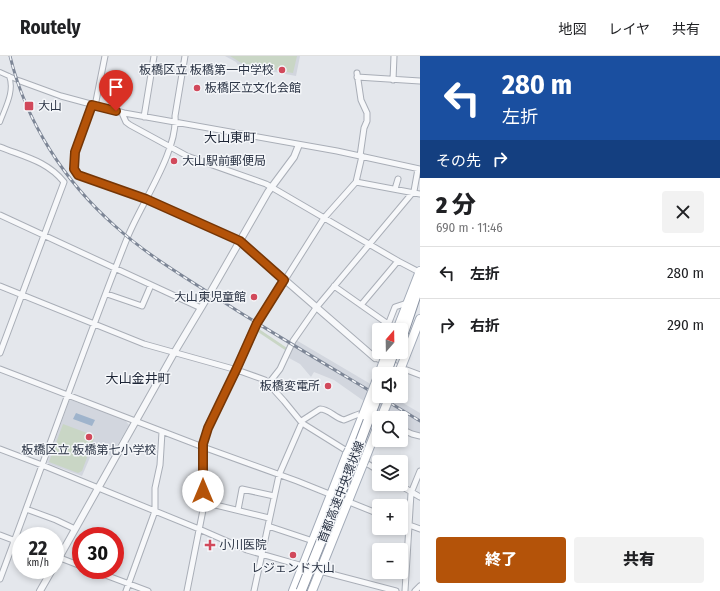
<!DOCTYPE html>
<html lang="ja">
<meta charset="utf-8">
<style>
body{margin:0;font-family:"Fira Sans Condensed","Noto Sans JP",sans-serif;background:#f2f2f2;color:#202124;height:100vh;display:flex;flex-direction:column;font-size:15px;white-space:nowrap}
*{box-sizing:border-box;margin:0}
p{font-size:13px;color:#757577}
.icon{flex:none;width:22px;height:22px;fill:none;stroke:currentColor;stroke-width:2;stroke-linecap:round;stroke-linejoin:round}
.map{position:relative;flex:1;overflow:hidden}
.drawer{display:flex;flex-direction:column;background:#fff;width:300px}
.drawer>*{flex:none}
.banner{background:#1a4fa0;color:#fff;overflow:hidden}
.needle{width:26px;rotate:20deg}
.tools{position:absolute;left:372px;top:267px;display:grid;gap:8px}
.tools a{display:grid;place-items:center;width:36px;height:36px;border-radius:4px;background:#fff;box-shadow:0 2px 6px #0003;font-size:20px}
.speed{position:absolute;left:12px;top:471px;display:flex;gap:8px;font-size:20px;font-weight:700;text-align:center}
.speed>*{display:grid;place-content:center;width:52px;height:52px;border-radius:50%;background:#fff;box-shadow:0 2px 6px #0003;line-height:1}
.speed small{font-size:10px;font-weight:400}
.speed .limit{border:6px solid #d22;background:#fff;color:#111}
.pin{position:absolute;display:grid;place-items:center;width:34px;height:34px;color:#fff;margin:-41px -17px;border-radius:50% 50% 50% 0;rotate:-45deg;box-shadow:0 0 4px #0007}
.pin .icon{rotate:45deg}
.me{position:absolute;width:44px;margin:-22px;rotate:0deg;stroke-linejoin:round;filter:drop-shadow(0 0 3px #0008)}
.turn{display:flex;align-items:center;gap:14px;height:84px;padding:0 16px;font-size:18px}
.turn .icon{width:52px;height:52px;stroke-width:2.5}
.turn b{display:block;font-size:28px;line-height:34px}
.then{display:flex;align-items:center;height:38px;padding:0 16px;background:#0003;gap:8px;font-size:15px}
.round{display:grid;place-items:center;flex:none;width:42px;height:42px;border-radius:4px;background:#f2f2f2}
.head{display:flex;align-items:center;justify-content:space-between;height:68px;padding:0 16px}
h1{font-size:24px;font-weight:800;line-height:30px}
.action{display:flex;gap:8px;margin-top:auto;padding:8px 16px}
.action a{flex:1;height:46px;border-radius:4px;background:#b45309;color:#fff;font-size:16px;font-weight:800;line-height:46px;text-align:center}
.action a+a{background:#f2f2f2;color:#202124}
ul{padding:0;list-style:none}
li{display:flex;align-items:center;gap:12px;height:52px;padding:0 16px;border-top:1px solid #e0e0e0}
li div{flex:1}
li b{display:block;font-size:15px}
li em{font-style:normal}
header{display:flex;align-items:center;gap:24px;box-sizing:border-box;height:56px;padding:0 20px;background:#fff;border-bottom:1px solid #e0e0e0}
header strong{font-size:19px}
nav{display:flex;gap:22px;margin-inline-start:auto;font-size:14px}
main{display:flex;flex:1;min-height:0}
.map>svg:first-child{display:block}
</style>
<header>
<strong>Routely</strong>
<nav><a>地図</a><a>レイヤ</a><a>共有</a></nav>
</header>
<main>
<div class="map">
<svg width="420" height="535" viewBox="0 0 420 535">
<rect width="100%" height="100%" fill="#e4e7ec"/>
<!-- built -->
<path fill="#d2d6de" d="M225,0H300L296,20L238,9L236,6Z
M296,284L379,333V340H391L420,357V379L409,375L401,370V362H388L334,324L314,316L311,321L300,308L289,302Z
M71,344L125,364L129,369L111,400L94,392L82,420L47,407L69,345Z"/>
<!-- green -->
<path fill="#c9d6c5" d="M230,0H297L293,17L243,8Z
M259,273L287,292L285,294L258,276Z
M63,368L95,380L82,415L78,417L49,406Z"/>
<!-- water -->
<path fill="#9fb4cc" d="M76,357L95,364L92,370L73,363Z"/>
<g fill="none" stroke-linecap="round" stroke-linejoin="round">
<!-- pedestrian casing -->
<g stroke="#a9aeb7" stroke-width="6">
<path id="pedestrian" d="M0,16L20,25
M0,66C5,52 15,35 9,20"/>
</g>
<!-- minor casing -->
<g stroke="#a9aeb7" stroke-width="7">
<path id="minor" d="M357,17L361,44L367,57V65L364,72L360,100
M357,21L420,25
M393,24L394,0
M20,25L61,40L124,57L337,95L420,113
M92,49L75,96L74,113L79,119L146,143
M95,50L105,0
M122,57L126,66L130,69L187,100L266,128L398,205L419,216
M144,61L154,0
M0,91C25,101 47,105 64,126L0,297
M356,126L420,138
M395,133L398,123
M0,159L201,252
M0,230L144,288L237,314L265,324L284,345L302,367L379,415
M334,230L388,268
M107,238L142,250L151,229
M361,249L398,205
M386,274L395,251L407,247
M379,291L375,302L420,319
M0,313L203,391L297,425L379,458
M269,327L280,313L293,285L316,252L414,135L418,113
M401,373L412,378L420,380
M0,393L42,409L199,473L247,494L303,510
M398,428L420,441
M203,446L269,462
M26,453L56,464L75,473
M238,454L242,433L274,440
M401,466L420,473
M268,470L313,485
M0,479L21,487
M55,500L81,510
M92,514L148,535
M320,515L396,535
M0,523C43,409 83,293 128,180C142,146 178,95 175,60L185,0
M126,535L155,455V432L160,409L162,376
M187,535L203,454V388L208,372L237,314L259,265L324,162L356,126L362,100
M254,535L279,419L303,364L320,353C329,353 335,362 344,364C363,357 360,354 381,362
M405,535L411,437L420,415
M415,535L420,530"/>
</g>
<!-- tertiary casing -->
<g stroke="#a9aeb7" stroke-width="8">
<path id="tertiary" d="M146,143L240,185L375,302
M55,509L174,297L210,237L268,136L294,101L298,91
M40,535L52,514"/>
</g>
<!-- primary casing -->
<g stroke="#a3abb8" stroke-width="10">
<path id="primary" d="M397,274L420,215
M385,302L388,296
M402,309L420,263
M349,394L363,359
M365,403L379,367
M293,535L347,398
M312,535L363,408"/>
</g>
<!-- motorway casing -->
<g stroke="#8b94a3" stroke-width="11">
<path id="motorway" d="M401,284L420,227"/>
</g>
<!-- pedestrian -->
<use href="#pedestrian" stroke="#f7f8fa" stroke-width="4"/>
<!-- minor -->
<use href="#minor" stroke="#f7f8fa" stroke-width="5"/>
<!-- tertiary -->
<use href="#tertiary" stroke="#f7f8fa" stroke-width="6"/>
<!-- primary -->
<use href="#primary" stroke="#fff" stroke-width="8"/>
<!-- motorway -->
<use href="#motorway" stroke="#fff" stroke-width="9"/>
<!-- rail casing -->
<g stroke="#7d8696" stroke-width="3">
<path id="rail" d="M10,0C26,66 64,125 115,170C150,202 196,228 236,254C297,292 359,328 420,365"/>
</g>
<!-- rail -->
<use href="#rail" stroke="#f4f6f9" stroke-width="1.5" stroke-dasharray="4.5" stroke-linecap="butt"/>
<!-- primary-bridge casing -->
<g stroke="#a3abb8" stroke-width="10" stroke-linecap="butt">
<path id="primary-bridge" d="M379,318L385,302
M398,318L402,309
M363,359L379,318
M381,362L390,340
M347,398L349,394
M363,408L365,403"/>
</g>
<!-- motorway-bridge casing -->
<g stroke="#8b94a3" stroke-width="11" stroke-linecap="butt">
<path id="motorway-bridge" d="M386,318L393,298
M301,535L343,431L379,336"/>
</g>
<!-- primary-bridge -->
<use href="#primary-bridge" stroke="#fff" stroke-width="8"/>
<!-- motorway-bridge -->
<use href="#motorway-bridge" stroke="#fff" stroke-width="9"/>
</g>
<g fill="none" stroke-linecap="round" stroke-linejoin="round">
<!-- route casing -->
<g stroke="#753606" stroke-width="10">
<path id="route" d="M116,55L92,49L75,96L74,113L78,119L146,143L240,185L284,224L257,267L236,314L208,372L203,388V435"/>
</g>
<!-- route -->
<use href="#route" stroke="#b45309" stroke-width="7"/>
</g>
<!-- markers -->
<g fill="#d1495b" stroke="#f4f6f9" stroke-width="1.5">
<circle cx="282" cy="14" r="4"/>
<circle cx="197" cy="32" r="4"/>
<rect x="24" y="45" width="10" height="10" rx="2"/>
<circle cx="174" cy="105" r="4"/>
<circle cx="254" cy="241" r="4"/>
<circle cx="328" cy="330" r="4"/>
<circle cx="89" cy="381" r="4"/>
<path d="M208 483h4v4h4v4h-4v4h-4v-4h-4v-4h4z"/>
<circle cx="293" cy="499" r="4"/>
</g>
<g text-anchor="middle" stroke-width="3" stroke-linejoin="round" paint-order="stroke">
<!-- poi labels -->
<g font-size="12" fill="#2b3445" stroke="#f4f6f9" text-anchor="start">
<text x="274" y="18" text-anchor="end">板橋区立 板橋第一中学校</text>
<text x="205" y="36">板橋区立文化会館</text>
<text x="38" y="54">大山</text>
<text x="182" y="109">大山駅前郵便局</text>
<text x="246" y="245" text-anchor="end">大山東児童館</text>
<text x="320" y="334" text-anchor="end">板橋変電所</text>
<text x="89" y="398" text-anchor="middle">板橋区立 板橋第七小学校</text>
<text x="219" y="493">小川医院</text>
<text x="293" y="516" text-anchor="middle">レジェンド大山</text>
</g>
<!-- street labels -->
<g font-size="12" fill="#2b3445" stroke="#f4f6f9">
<text transform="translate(341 436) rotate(-69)" y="4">首都高速中央環状線</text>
</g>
<!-- neighbourhood labels -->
<g font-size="13" fill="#1d2536" stroke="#f4f6f9">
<text x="230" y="86">大山東町</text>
<text x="138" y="327">大山金井町</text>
</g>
</g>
</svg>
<div class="tools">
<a><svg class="needle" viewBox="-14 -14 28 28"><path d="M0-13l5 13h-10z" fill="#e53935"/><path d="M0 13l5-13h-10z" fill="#757577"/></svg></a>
<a><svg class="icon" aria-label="sound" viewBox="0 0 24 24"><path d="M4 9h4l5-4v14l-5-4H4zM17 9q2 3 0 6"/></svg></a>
<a><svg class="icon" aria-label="search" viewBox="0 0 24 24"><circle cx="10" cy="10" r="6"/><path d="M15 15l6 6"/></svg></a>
<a><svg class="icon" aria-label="layers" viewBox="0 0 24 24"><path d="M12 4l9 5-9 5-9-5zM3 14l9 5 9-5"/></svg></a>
<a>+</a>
<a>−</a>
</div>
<div class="speed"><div>22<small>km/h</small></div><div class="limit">30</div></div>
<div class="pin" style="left:116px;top:55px;background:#d93025"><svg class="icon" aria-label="arrive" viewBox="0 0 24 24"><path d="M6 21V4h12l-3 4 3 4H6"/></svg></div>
<svg class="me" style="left:203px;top:435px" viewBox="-20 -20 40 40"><circle r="19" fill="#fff"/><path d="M0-13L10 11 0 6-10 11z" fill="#b45309"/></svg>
</div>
<section class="drawer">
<div class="banner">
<div class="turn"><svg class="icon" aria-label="left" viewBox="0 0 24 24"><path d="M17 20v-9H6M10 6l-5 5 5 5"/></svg><div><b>280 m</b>左折</div></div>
<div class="then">その先<svg class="icon" aria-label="right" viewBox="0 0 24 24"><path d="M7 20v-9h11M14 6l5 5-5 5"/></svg></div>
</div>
<div class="head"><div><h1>2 分</h1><p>690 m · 11:46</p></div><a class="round"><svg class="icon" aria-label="close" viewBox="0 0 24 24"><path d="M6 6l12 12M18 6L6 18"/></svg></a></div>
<ul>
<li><svg class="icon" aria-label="left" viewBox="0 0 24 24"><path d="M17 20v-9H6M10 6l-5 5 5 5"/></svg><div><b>左折</b></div><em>280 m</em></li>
<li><svg class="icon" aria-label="right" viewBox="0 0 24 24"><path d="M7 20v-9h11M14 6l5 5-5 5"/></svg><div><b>右折</b></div><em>290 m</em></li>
</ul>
<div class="action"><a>終了</a><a>共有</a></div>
</section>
</main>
